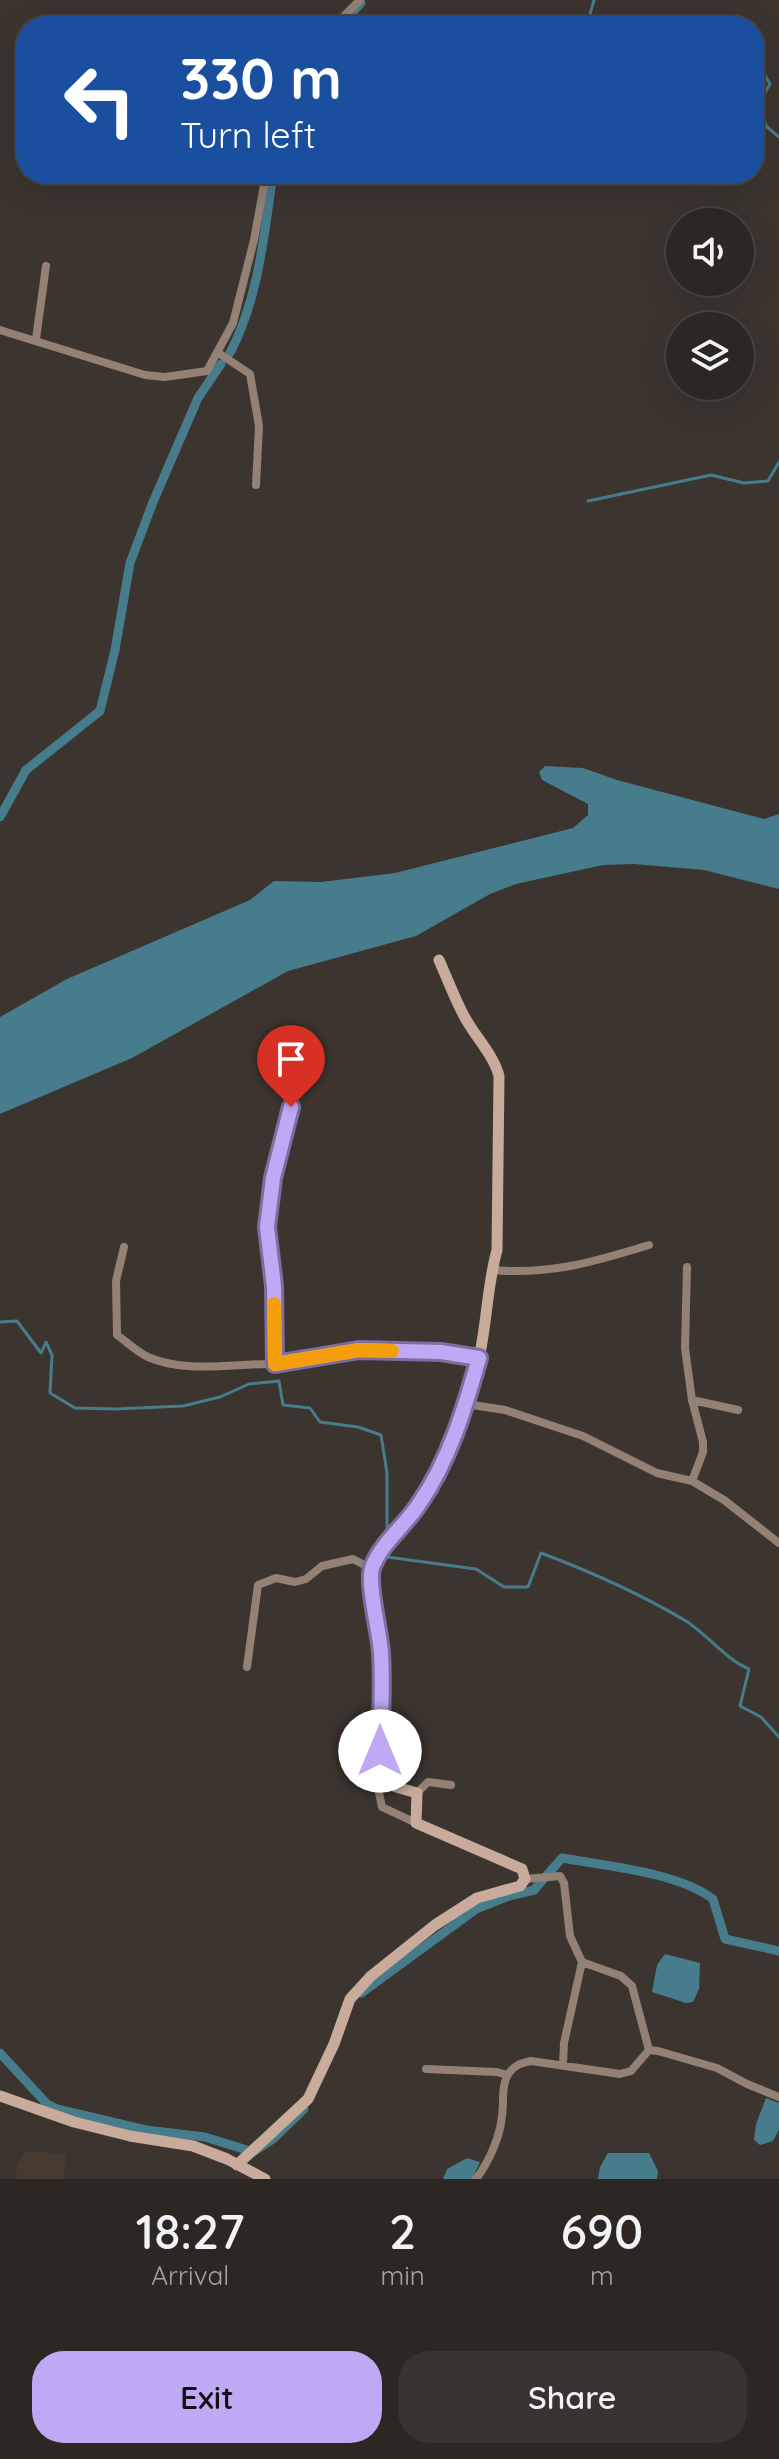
<!DOCTYPE html>
<style>
body{margin:0;font-family:Quicksand,sans-serif;background:#383330;color:#f1f3f6;height:100vh;display:flex;flex-direction:column;font-size:30px;white-space:nowrap}
*{box-sizing:border-box;margin:0}
p{font-size:26px;color:#a6a5a6}
.icon{flex:none;width:44px;height:44px;fill:none;stroke:currentColor;stroke-width:2;stroke-linecap:round;stroke-linejoin:round}
.map{position:relative;height:2179px;overflow:hidden}
.drawer{display:flex;flex-direction:column;background:#2c2723;flex:1}
.drawer>*{flex:none}
.guide{position:absolute;left:16px;top:16px;width:748px;height:168px;border-radius:32px;box-shadow:0 8px 32px #0002,0 0 0 2px #484441;background:#1a4fa0;color:#fff;overflow:hidden}
.controls{position:absolute;left:666px;top:208px;display:grid;gap:16px}
.controls a{display:grid;place-items:center;width:88px;height:88px;border-radius:50%;background:#2c2723;box-shadow:0 8px 32px #0002,0 0 0 2px #484441;font-size:40px}
.pin{position:absolute;display:grid;place-items:center;width:68px;height:68px;color:#fff;margin:-82px -34px;border-radius:50% 50% 50% 0;rotate:-45deg;box-shadow:0 0 8px #0007}
.pin .icon{rotate:45deg}
.me{position:absolute;width:88px;margin:-44px;rotate:0deg;stroke-linejoin:round;filter:drop-shadow(0 0 6px #0008)}
.turn{display:flex;align-items:center;gap:28px;height:168px;padding:0 32px;font-size:36px}
.turn .icon{width:104px;height:104px;stroke-width:2.5}
.turn b{display:block;font-size:56px;line-height:68px}
.eta{display:flex;justify-content:space-evenly;align-items:center;height:136px;text-align:center}
.eta b{font-size:48px;font-weight:600;line-height:56px}
.primary-button{display:flex;gap:16px;margin-top:auto;padding:16px 32px}
.primary-button a{flex:1;height:92px;border-radius:32px;background:#bfa9f4;color:#111;font-size:32px;font-weight:600;line-height:92px;text-align:center}
.primary-button a+a{background:#383330;color:#f1f3f6}
.map>svg:first-child{display:block}
</style>
<div class="map">
<svg width="779" height="2179" viewBox="0 0 779 2179">
<rect width="100%" height="100%" fill="#3b342f"/>
<!-- built -->
<path fill="#473a31" d="M26,2151L66,2154L64,2179H16L17,2165Z"/>
<!-- water -->
<path fill="#477c8c" d="M545,766L583,768L617,780L764,819L779,814V889L704,870L634,864L603,865L516,884L490,894L416,936L288,971L132,1058L0,1114V1017L67,979L250,900L274,881L321,882L395,873L573,828L588,815V804L542,780L539,772Z
M665,1954L700,1963L699,1989L693,2002L686,2003L652,1992L657,1965Z
M766,2098L779,2103V2130L773,2141L760,2145L754,2140L756,2124Z
M608,2153H649L658,2171L657,2179H598L600,2167Z
M467,2158L480,2162L472,2179H443L447,2169Z"/>
<g fill="none" stroke-linecap="round" stroke-linejoin="round">
<!-- stream -->
<path stroke="#477c8c" stroke-width="3" d="M591,26L590,14L594,0
M754,62H757L770,84L759,102L766,126L779,137
M588,501L711,475L744,483L768,481L779,462
M0,1322L17,1321L41,1353L46,1342L52,1355L50,1393L75,1408L115,1409L183,1406L220,1397L249,1384L279,1381L283,1405L310,1408L320,1422L358,1427L381,1435L387,1473V1532
M387,1557L476,1569L504,1587H528L541,1553C589,1571 642,1595 686,1621C708,1635 725,1659 749,1669L740,1706L761,1717L779,1737"/>
<!-- canal -->
<path stroke="#477c8c" stroke-width="9" d="M340,26L361,3
M230,353C259,297 264,235 273,174
M0,817L26,770L100,711L115,650L130,563L153,502L198,398L221,364
M361,1993L476,1909L509,1896L534,1890L562,1858C606,1866 677,1872 713,1899L725,1939L779,1951
M0,2053L47,2104L57,2109L146,2130L205,2137L253,2152L273,2139L304,2109"/>
<!-- street -->
<path stroke="#938176" stroke-width="8" d="M334,26L360,0
M0,330L145,375L165,377L207,371L233,323L254,240L266,174
M36,339L46,266
M217,352L250,374L259,426L256,485
M297,1083L273,1178L267,1227L274,1286L275,1364L359,1350L441,1352L479,1358
M124,1247L116,1281L117,1335C127,1342 137,1352 148,1357C186,1374 236,1363 275,1364
M687,1267L685,1348L692,1400L703,1442V1452L692,1481
M492,1270C550,1275 594,1262 649,1245
M692,1400L738,1410
M466,1404L505,1410L583,1436L657,1473L692,1481L724,1500L779,1543
M247,1667L258,1585L276,1578L295,1582L306,1579L322,1566L353,1559L372,1569
M380,1775L378,1788L382,1807L416,1823
M417,1793L428,1782L451,1785
M525,1879L560,1876L564,1883L570,1936L582,1962L564,2043L563,2065
M582,1962L621,1976L632,1986L649,2050
M426,2069L497,2072L507,2075
M476,2179C489,2162 500,2137 502,2116C504,2103 501,2084 509,2073C515,2065 521,2063 531,2061L620,2074L631,2071L649,2050L658,2051L717,2068L747,2084L779,2097"/>
<!-- secondary -->
<path stroke="#c8ab9a" stroke-width="11" d="M0,2096L74,2122L130,2136L193,2146L227,2159L265,2179
M237,2165L308,2099L334,2044L350,1999L371,1976L435,1925L477,1898L520,1886L525,1879L522,1869L416,1823L417,1793L396,1787L380,1775C381,1721 385,1664 376,1611C374,1598 368,1581 372,1568C381,1544 405,1526 419,1505C429,1490 438,1472 445,1456C459,1425 472,1392 479,1358C487,1323 487,1286 497,1250L499,1076C493,1053 474,1036 463,1014C454,997 447,978 439,960"/>
</g>
<g fill="none" stroke-linecap="round" stroke-linejoin="round">
<!-- route casing -->
<g stroke="#7c6e9f" stroke-width="20">
<path id="route" d="M291,1107L273,1178L267,1227L274,1286L275,1364L359,1350L441,1352L479,1358C465,1408 449,1461 419,1504C405,1526 381,1543 372,1568C367,1585 380,1633 381,1653C383,1684 381,1720 380,1751"/>
</g>
<!-- route -->
<use href="#route" stroke="#bfa9f4" stroke-width="14"/>
<!-- slow -->
<path stroke="#f59e0b" stroke-width="14" d="M274,1304L275,1364L359,1350L392,1351"/>
</g>
</svg>
<div class="controls">
<a><svg class="icon" aria-label="sound" viewBox="0 0 24 24"><path d="M4 9h4l5-4v14l-5-4H4zM17 9q2 3 0 6"/></svg></a>
<a><svg class="icon" aria-label="layers" viewBox="0 0 24 24"><path d="M12 4l9 5-9 5-9-5zM3 14l9 5 9-5"/></svg></a>
</div>
<div class="pin" style="left:291px;top:1107px;background:#d93025"><svg class="icon" aria-label="arrive" viewBox="0 0 24 24"><path d="M6 21V4h12l-3 4 3 4H6"/></svg></div>
<svg class="me" style="left:380px;top:1751px" viewBox="-20 -20 40 40"><circle r="19" fill="#fff"/><path d="M0-13L10 11 0 6-10 11z" fill="#bfa9f4"/></svg>
<div class="guide">
<div class="turn"><svg class="icon" aria-label="left" viewBox="0 0 24 24"><path d="M17 20v-9H6M10 6l-5 5 5 5"/></svg><div><b>330 m</b>Turn left</div></div>
</div>
</div>
<section class="drawer">
<div class="eta">
<div><b>18:27</b><p>Arrival</p></div>
<div><b>2</b><p>min</p></div>
<div><b>690</b><p>m</p></div>
</div>
<div class="primary-button"><a>Exit</a><a>Share</a></div>
</section>
